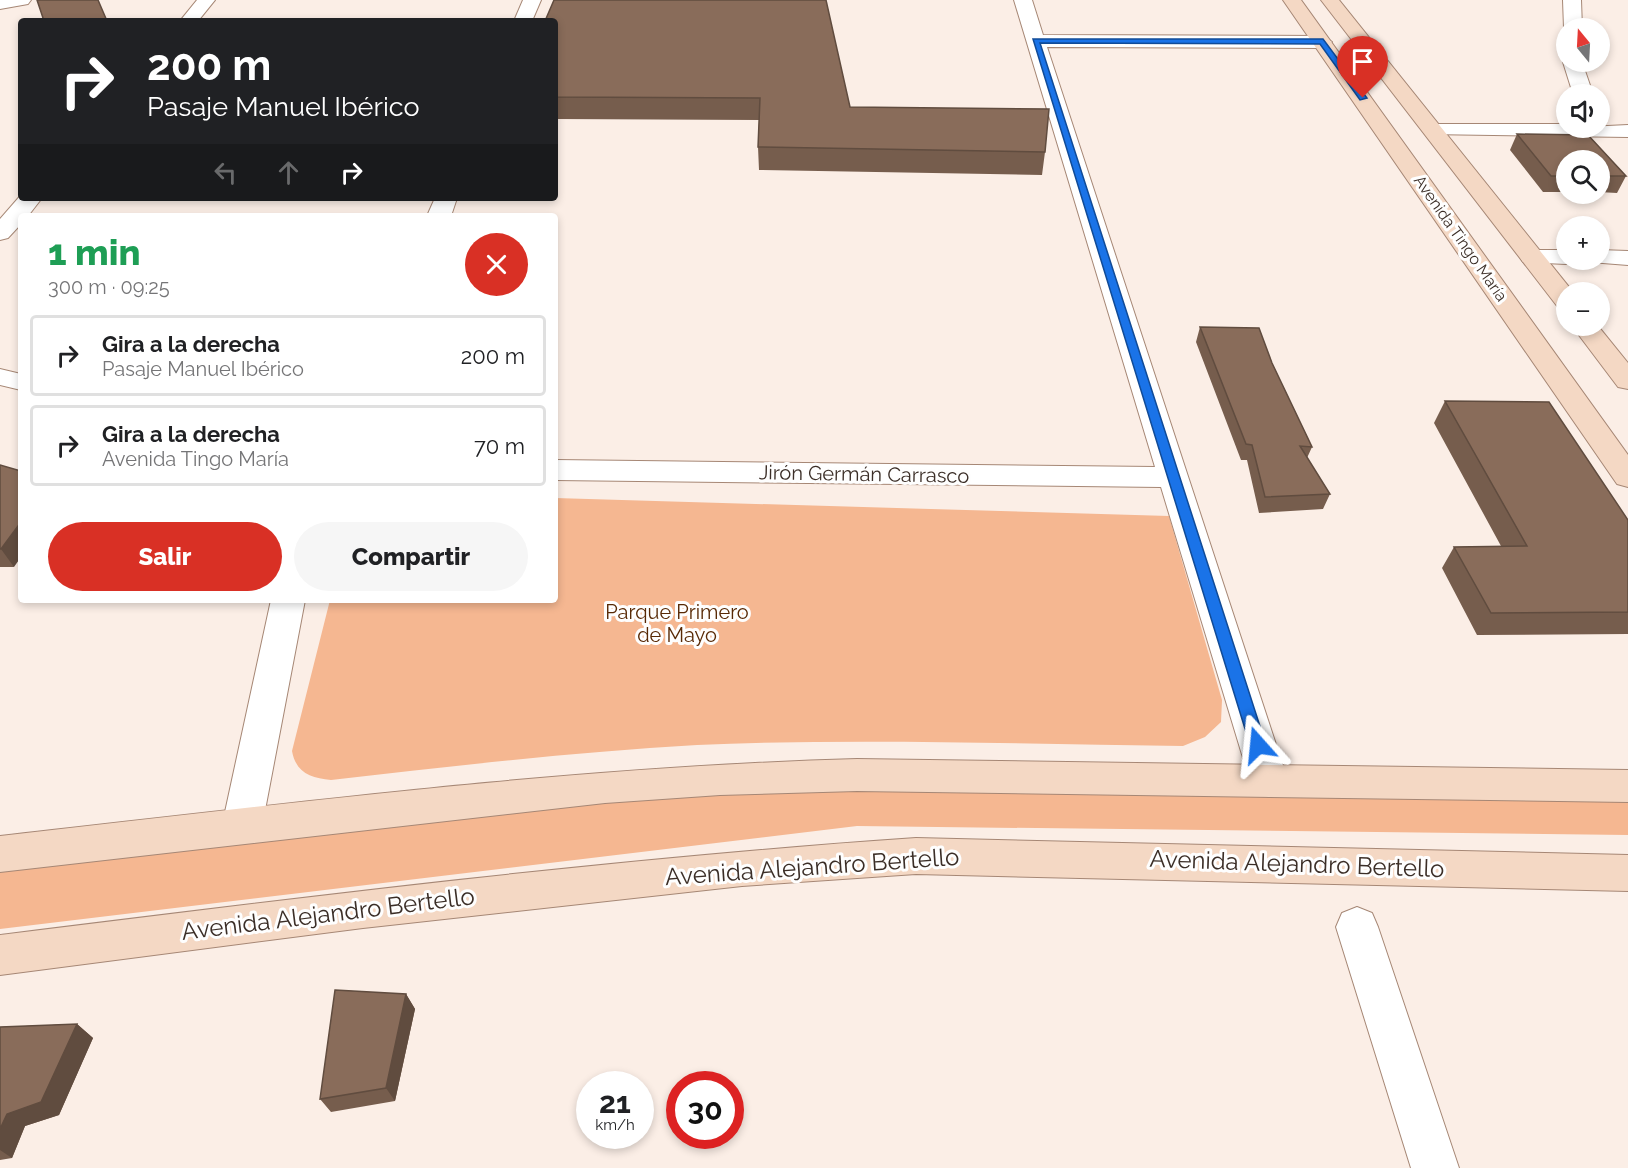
<!DOCTYPE html>
<html lang="es">
<meta charset="utf-8">
<style>
body{margin:0;font-family:Raleway,sans-serif;background:#f6f6f6;color:#202124;height:100vh;display:flex;flex-direction:column;font-size:22px;white-space:nowrap}
*{box-sizing:border-box;margin:0}
p{font-size:20px;color:#757577}
.icon{flex:none;width:33px;height:33px;fill:none;stroke:currentColor;stroke-width:2;stroke-linecap:round;stroke-linejoin:round}
.map{position:relative;flex:1;overflow:hidden}
.sheet{position:absolute;left:18px;top:213px;width:540px;height:390px;display:flex;flex-direction:column;background:#fff;border-radius:6px;box-shadow:0 3px 9px #0003}
.sheet>*{flex:none}
.guide{position:absolute;left:18px;top:18px;width:540px;height:183px;border-radius:6px;box-shadow:0 3px 9px #0003;background:#202124;color:#fff;overflow:hidden}
.needle{width:39px;rotate:342deg}
.fabs{position:absolute;left:1556px;top:18px;display:grid;gap:12px}
.fabs a{display:grid;place-items:center;width:54px;height:54px;border-radius:50%;background:#fff;box-shadow:0 3px 9px #0003;font-size:30px}
.speed{position:absolute;left:576px;top:1071px;display:flex;gap:12px;font-size:30px;font-weight:700;text-align:center}
.speed>*{display:grid;place-content:center;width:78px;height:78px;border-radius:50%;background:#fff;box-shadow:0 3px 9px #0003;line-height:1}
.speed small{font-size:15px;font-weight:400}
.speed .limit{border:9px solid #d22;background:#fff;color:#111}
.pin{position:absolute;display:grid;place-items:center;width:51px;height:51px;color:#fff;margin:-62px -26px;border-radius:50% 50% 50% 0;rotate:-45deg;box-shadow:0 0 6px #0007}
.pin .icon{rotate:45deg}
.me{position:absolute;width:66px;margin:-33px;rotate:342deg;stroke-linejoin:round;filter:drop-shadow(0 0 4px #0008)}
.turn{display:flex;align-items:center;gap:21px;height:126px;padding:0 30px;font-size:27px}
.turn .icon{width:78px;height:78px;stroke-width:2.5}
.turn b{display:block;font-size:42px;line-height:51px}
.lanes{display:flex;align-items:center;height:57px;padding:0 30px;background:#0003;justify-content:center;gap:30px;direction:ltr}
.lanes .off{opacity:.35}
.round{display:grid;place-items:center;flex:none;width:63px;height:63px;border-radius:32px;background:#f6f6f6}
.summary{display:flex;align-items:center;justify-content:space-between;height:102px;padding:0 30px}
h1{font-size:36px;font-weight:800;line-height:45px;color:#1e9e55}
.button{display:flex;gap:12px;margin-top:auto;padding:12px 30px}
.button a{flex:1;height:69px;border-radius:36px;background:#d93025;color:#fff;font-size:24px;font-weight:800;line-height:69px;text-align:center}
.button a+a{background:#f6f6f6;color:#202124}
ul{padding:0;list-style:none}
li{display:flex;align-items:center;gap:18px;height:81px;margin:0 12px 9px;padding:0 18px;border:3px solid #e0e0e0;border-radius:6px}
li div{flex:1}
li b{display:block;font-size:22px}
li em{font-style:normal}
.map>svg:first-child{display:block}
</style>
<div class="map">
<svg width="1628" height="1168" viewBox="0 0 1628 1168">
<rect width="100%" height="100%" fill="#fbeee6"/>
<!-- green -->
<path fill="#f5b791" d="M555,498L1169,516L1222,700L1221,722L1205,737L1183,746C1021,744 859,738 697,745C575,752 453,766 331,780C311,778 296,773 292,751L330,600H555Z
M764,788L1628,798V835L857,826L0,929V867L497,808Z"/>
<g fill="none" stroke-linecap="round" stroke-linejoin="round">
<!-- street casing -->
<g stroke="#a68775" stroke-width="2">
<path id="street" d="M0,0H31L28,4L0,9Z
M197,0H215L198,21H180Z
M523,0H541L532,21H514Z
M1014,0H1032L1043,35L1323,36L1332,42L1323,48L1047,47L1288,781L1283,792L1269,797L1255,792L1250,781L1161,487L555,480V460L1155,467Z
M1563,0H1581L1582,28H1566V31L1564,28Z
M1566,58V62H1582L1593,94H1573L1563,62Z
M1434,124H1566V128L1628,125V137L1427,134L1424,130L1427,126Z
M21,195V198H42L28,216H21V224L8,238L0,240V219Z
M435,198H457L451,216H427Z
M1532,250H1566V260H1576L1566,264L1523,262L1520,257L1523,252Z
M1599,250L1628,251V265L1590,262L1589,260H1599Z
M0,369L21,374V390L0,385Z
M271,600H305L262,826L256,838L242,843L228,838L222,826Z
M1357,907L1372,913L1378,927L1459,1168H1411L1336,927L1342,913Z"/>
</g>
<!-- secondary casing -->
<g stroke="#a68775" stroke-width="2">
<path id="secondary" d="M1283,0H1301L1628,455V487L1617,484Z
M1321,0H1339L1573,292H1566V309L1557,306Z
M1572,326H1598L1628,363V389L1618,387Z
M857,759L1628,770V802L857,791L720,795L605,803L0,872V836C285,804 570,767 857,759Z
M916,838L1628,855V891L916,874L742,886L363,928L0,975V935C305,897 609,859 916,838Z"/>
</g>
<!-- street -->
<use href="#street" fill="#fff" fill-rule="evenodd"/>
<!-- secondary -->
<use href="#secondary" fill="#f4d8c4" fill-rule="evenodd"/>
</g>
<!-- wall -->
<path fill="#765d4d" d="M555,21L850,107L1045,152L1042,175L759,170L758,147L759,120L555,119Z
M1517,134L1588,135L1626,176L1617,193L1599,192V160H1566V192H1543L1510,150Z
M1200,327L1272,363L1312,447L1307,458L1330,494L1323,509L1259,513L1247,460H1241L1196,342Z
M1445,401L1628,520V634L1477,635L1442,568L1454,547L1501,546L1434,423Z
M0,465L14,567H0Z
M406,994L415,1009L395,1101L331,1112L320,1099Z
M77,1024L93,1038L59,1115L25,1126L12,1158L0,1160V1027Z"/>
<!-- shaded-wall -->
<path fill="#604c3f" d="M21,522V557L14,567L1,549Z
M406,994L415,1009L395,1101L386,1088Z
M77,1024L93,1038L59,1115L25,1126L12,1158L0,1150V1129L7,1114Z"/>
<!-- building -->
<path fill="#896c5a" stroke="#604c3f" stroke-width="1.5" d="M37,0H98L107,21H44Z
M554,0H826L850,107L1049,109L1045,152L758,147L760,98L555,97V21H545Z
M1517,134L1588,135L1626,176H1599V160H1566V176H1551Z
M1200,327L1259,328L1272,363L1312,447L1300,446L1330,494L1265,497L1252,445L1246,444Z
M1445,401L1549,402L1628,520V612L1491,613L1454,547L1527,546Z
M0,465L21,471V522L1,549H0Z
M335,990L406,994L386,1088L320,1099Z
M77,1024L41,1102L7,1114L0,1129V1027Z"/>
<!-- route -->
<path fill="#1a73e8" stroke="#114b97" stroke-width="1.5" d="M1033,39H1323L1367,98L1360,100L1320,44L1040,43L1266,745L1258,752L1250,745Z"/>
<g text-anchor="middle" stroke-width="6" stroke-linejoin="round" paint-order="stroke">
<!-- far-street labels -->
<g font-size="16" fill="#3b2e27" stroke="#fefefe">
<text transform="translate(1461 238) rotate(55)" y="6">Avenida Tingo María</text>
</g>
<!-- street labels -->
<g font-size="20" fill="#3b2e27" stroke="#fefefe">
<text transform="translate(864 474) rotate(1)" y="7">Jirón Germán Carrasco</text>
</g>
<!-- park labels -->
<g font-size="20" fill="#582905" stroke="#fefefe">
<text x="677" y="619">Parque Primero<tspan x="677" dy="23">de Mayo</tspan></text>
</g>
<!-- near-street labels -->
<g font-size="24" fill="#3b2e27" stroke="#fefefe">
<text transform="translate(1297 864) rotate(2)" y="8">Avenida Alejandro Bertello</text>
<text transform="translate(812 867) rotate(-4)" y="8">Avenida Alejandro Bertello</text>
<text transform="translate(328 914) rotate(-7)" y="8">Avenida Alejandro Bertello</text>
</g>
</g>
</svg>
<div class="fabs">
<a><svg class="needle" viewBox="-14 -14 28 28"><path d="M0-13l5 13h-10z" fill="#e53935"/><path d="M0 13l5-13h-10z" fill="#757577"/></svg></a>
<a><svg class="icon" aria-label="sound" viewBox="0 0 24 24"><path d="M4 9h4l5-4v14l-5-4H4zM17 9q2 3 0 6"/></svg></a>
<a><svg class="icon" aria-label="search" viewBox="0 0 24 24"><circle cx="10" cy="10" r="6"/><path d="M15 15l6 6"/></svg></a>
<a>+</a>
<a>−</a>
</div>
<div class="speed"><div>21<small>km/h</small></div><div class="limit">30</div></div>
<div class="pin" style="left:1363px;top:98px;background:#d93025"><svg class="icon" aria-label="arrive" viewBox="0 0 24 24"><path d="M6 21V4h12l-3 4 3 4H6"/></svg></div>
<svg class="me" style="left:1258px;top:745px" viewBox="-20 -20 40 40"><path d="M0-17L14 15 0 8-14 15z" fill="#1a73e8" stroke="#fff" stroke-width="4"/></svg>
<div class="guide">
<div class="turn"><svg class="icon" aria-label="right" viewBox="0 0 24 24"><path d="M7 20v-9h11M14 6l5 5-5 5"/></svg><div><b>200 m</b>Pasaje Manuel Ibérico</div></div>
<div class="lanes"><svg class="icon off" aria-label="left" viewBox="0 0 24 24"><path d="M17 20v-9H6M10 6l-5 5 5 5"/></svg><svg class="icon off" aria-label="ahead" viewBox="0 0 24 24"><path d="M12 20V5M6 11l6-6 6 6"/></svg><svg class="icon" aria-label="right" viewBox="0 0 24 24"><path d="M7 20v-9h11M14 6l5 5-5 5"/></svg></div>
</div>
<section class="sheet">
<div class="summary"><div><h1>1 min</h1><p>300 m · 09:25</p></div><a class="round" style="background:#d93025;color:#fff"><svg class="icon" aria-label="close" viewBox="0 0 24 24"><path d="M6 6l12 12M18 6L6 18"/></svg></a></div>
<ul>
<li><svg class="icon" aria-label="right" viewBox="0 0 24 24"><path d="M7 20v-9h11M14 6l5 5-5 5"/></svg><div><b>Gira a la derecha</b><p>Pasaje Manuel Ibérico</p></div><em>200 m</em></li>
<li><svg class="icon" aria-label="right" viewBox="0 0 24 24"><path d="M7 20v-9h11M14 6l5 5-5 5"/></svg><div><b>Gira a la derecha</b><p>Avenida Tingo María</p></div><em>70 m</em></li>
</ul>
<div class="button"><a>Salir</a><a>Compartir</a></div>
</section>
</div>
